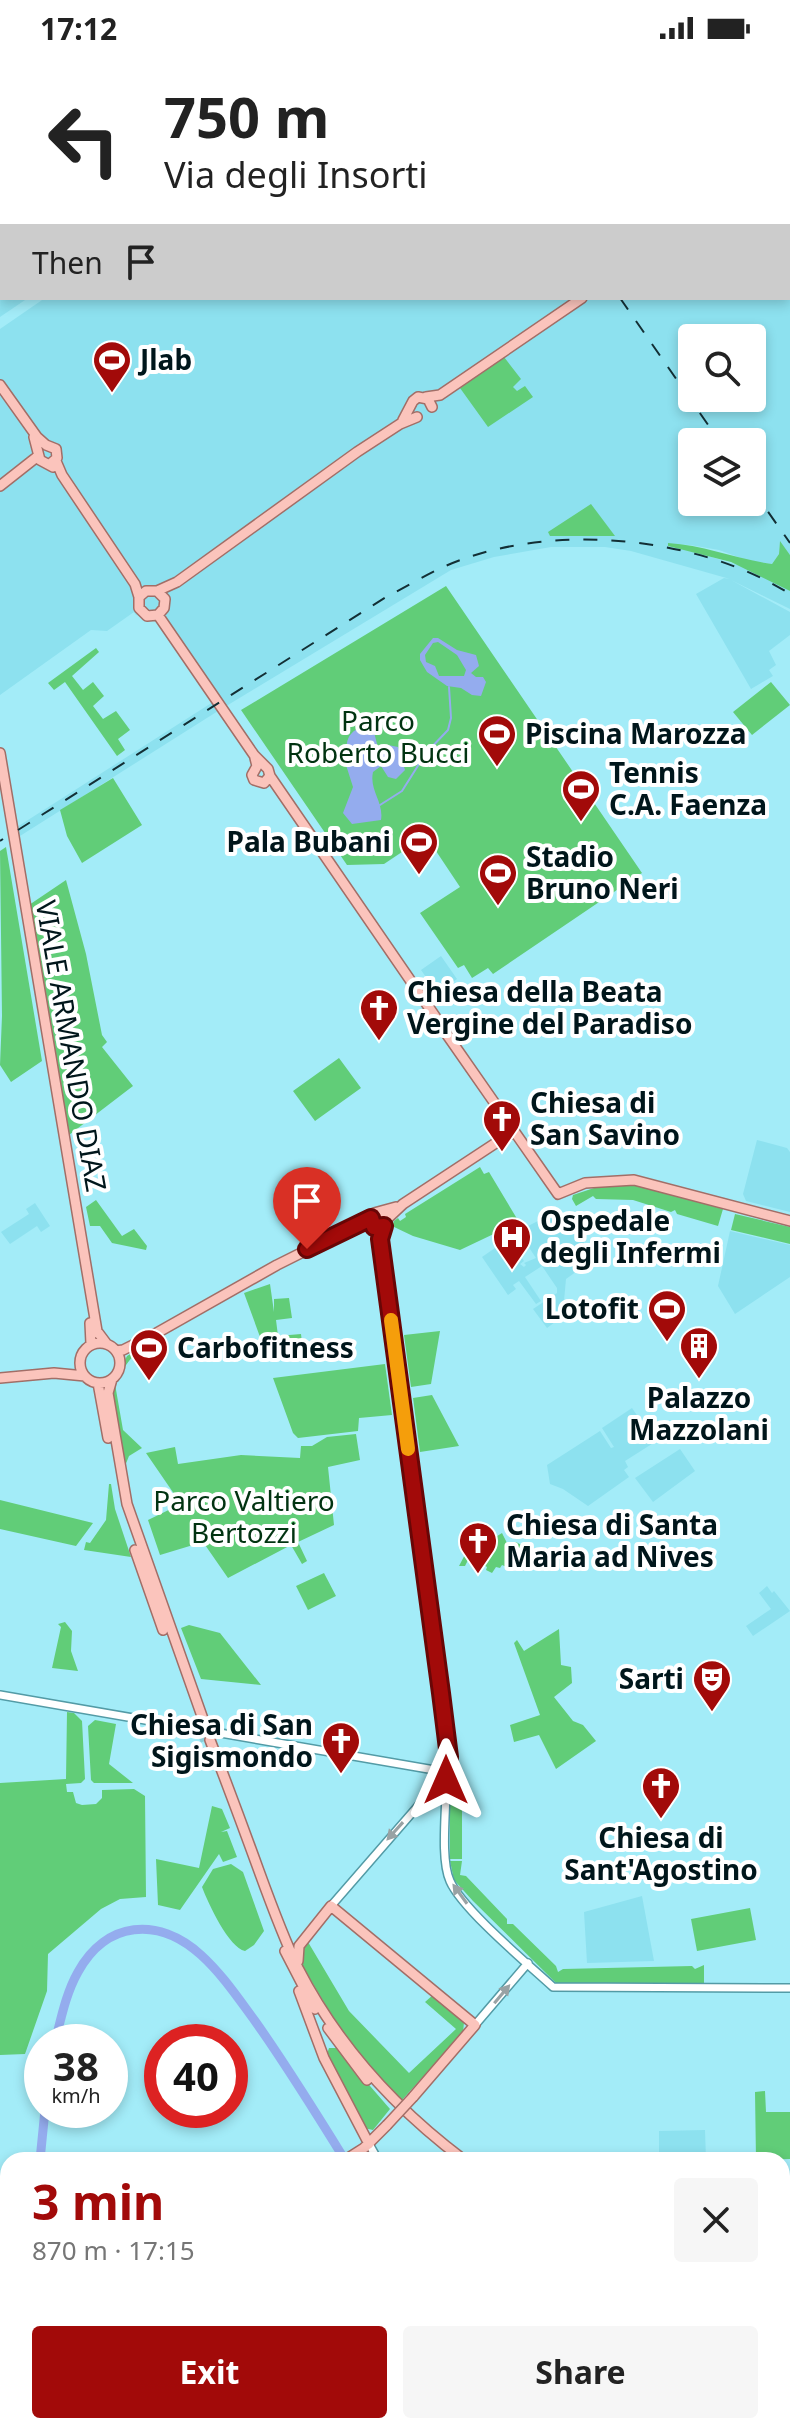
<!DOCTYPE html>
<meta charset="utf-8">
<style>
body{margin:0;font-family:"Noto Sans",sans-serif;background:#f6f6f6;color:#222;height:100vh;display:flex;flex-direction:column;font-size:30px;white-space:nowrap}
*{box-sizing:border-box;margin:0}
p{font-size:26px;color:#767676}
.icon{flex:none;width:44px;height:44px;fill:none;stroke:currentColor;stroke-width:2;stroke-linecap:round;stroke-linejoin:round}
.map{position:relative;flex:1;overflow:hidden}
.drawer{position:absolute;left:0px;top:2096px;width:790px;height:282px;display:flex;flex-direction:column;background:#fff;border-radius:24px 24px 0 0;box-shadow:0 4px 12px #0003}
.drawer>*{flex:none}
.guide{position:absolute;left:0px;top:0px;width:790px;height:244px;box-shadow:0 4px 12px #0003;background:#fff;color:#222;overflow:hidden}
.fabs{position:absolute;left:678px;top:268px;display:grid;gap:16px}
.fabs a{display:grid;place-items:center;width:88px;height:88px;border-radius:8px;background:#fff;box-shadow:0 4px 12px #0003;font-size:40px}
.speed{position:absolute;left:24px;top:1968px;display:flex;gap:16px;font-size:40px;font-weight:700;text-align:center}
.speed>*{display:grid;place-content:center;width:104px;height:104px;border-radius:50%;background:#fff;box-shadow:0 4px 12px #0003;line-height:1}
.speed small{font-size:20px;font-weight:400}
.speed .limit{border:12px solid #d22;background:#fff;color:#111}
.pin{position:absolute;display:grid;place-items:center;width:68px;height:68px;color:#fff;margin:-82px -34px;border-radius:50% 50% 50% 0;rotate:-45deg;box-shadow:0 0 8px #0007}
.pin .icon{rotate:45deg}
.me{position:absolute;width:88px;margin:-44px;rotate:0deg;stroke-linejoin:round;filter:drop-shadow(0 0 6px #0008)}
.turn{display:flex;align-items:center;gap:28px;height:168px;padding:0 32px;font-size:36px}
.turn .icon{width:104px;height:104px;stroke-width:2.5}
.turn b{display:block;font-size:56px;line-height:68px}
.then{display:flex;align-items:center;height:76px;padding:0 32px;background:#0003;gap:16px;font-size:30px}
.round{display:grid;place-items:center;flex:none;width:84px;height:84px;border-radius:8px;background:#f6f6f6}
.summary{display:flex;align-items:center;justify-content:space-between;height:136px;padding:0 32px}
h1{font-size:48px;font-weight:700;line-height:60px;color:#a20a09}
.primary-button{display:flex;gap:16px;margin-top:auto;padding:16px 32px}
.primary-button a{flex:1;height:92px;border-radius:8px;background:#a20a09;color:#fff;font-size:32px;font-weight:700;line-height:92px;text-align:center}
.primary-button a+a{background:#f6f6f6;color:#222}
.status{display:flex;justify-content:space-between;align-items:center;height:56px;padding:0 40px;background:#fff;direction:ltr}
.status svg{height:22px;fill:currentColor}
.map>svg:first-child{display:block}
</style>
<div class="status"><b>17:12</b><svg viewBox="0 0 49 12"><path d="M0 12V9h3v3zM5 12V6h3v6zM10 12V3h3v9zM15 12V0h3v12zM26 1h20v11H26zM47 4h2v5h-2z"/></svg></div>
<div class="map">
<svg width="790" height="2377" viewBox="0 0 790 2377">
<rect width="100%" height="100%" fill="#a3ecf8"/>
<!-- built -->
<path fill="#8de1ef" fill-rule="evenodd" d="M11,0H790V499L780,486L779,498L772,508L749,505L719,494L690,489L668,488L751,513L790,535V553L731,524L790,556V579L769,595L776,609L769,614L773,620L751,633L696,538L724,522L730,523L631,495L605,491H551L494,501L451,514L218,655L20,780L17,771L213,646L180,600L158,564L136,559L134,556L107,575L91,574L0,639V273L45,242H788V2H8ZM692,282H752V342H692ZM692,386H752V446H692Z
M2,6V242H28L0,261Z
M441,900L457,923L437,937L421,914Z
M757,1084L787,1092L790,1096V1156L746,1145L743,1138Z
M35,1147L50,1170L41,1176L37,1170L10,1188L1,1176L29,1158L26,1153Z
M556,1156L561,1162L565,1159L591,1197L581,1205L584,1210L566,1223L563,1256L556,1255V1243L545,1251L555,1266L547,1272L533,1253L557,1237V1232L542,1210L525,1221L541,1245L536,1248L519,1225L513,1229L516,1233L508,1239L482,1201L495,1192L497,1195L503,1192L501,1188L509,1183L524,1205L520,1208L524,1211L526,1209L524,1207L536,1202L518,1175Z
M730,1175L790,1189V1221L735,1258L718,1230Z
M632,1352L655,1386L625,1405L628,1411L624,1414L629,1421L588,1450L563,1433L550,1428L547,1409L600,1375L611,1392L614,1391L602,1372Z
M680,1393L695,1415L653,1446L635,1422Z
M767,1530L772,1537L774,1535L790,1555L753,1580L746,1570L771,1553L759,1537Z
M642,1840L654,1905L587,1907L584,1856Z
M705,2074L706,2104H659V2075Z"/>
<!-- green -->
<path fill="#61cd78" d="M504,301L521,323L513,331L517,335L525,330L533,341L488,371L460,332Z
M591,448L615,480H550L548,476Z
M780,485L790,499V535L731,506L668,490V487C704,489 736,503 772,508L779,498Z
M446,530L642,817L493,918L488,912L472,922L464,909L458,912L420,857L460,831L426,780L384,808L347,809L241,654Z
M96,592L99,596L72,620L83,634L93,626L104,640L93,650L103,663L116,655L130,674L118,683L125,694L117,700L65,626L54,634L48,627Z
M771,626L790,649L752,679L733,656Z
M113,722L142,769L82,807L67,780L60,754Z
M6,791L42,1005L11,1026L0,1009L2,960L0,795Z
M66,824L86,898L102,979L107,986L102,991L133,1030L69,1079L29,849Z
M339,1002L361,1032L315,1065L293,1035Z
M480,1111L484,1118L489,1116L519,1166L460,1194L413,1180L392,1170L394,1165L398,1162L400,1165L406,1161L405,1158Z
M606,1128L637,1129L723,1153L718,1170L677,1158L675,1154L671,1156L633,1144L596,1143L593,1140L576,1150L572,1143L573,1139Z
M96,1144L122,1180L134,1173L147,1190L146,1194L112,1187L100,1170H90L86,1151Z
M735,1158L790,1171V1188L731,1174Z
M270,1228L274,1256V1243L289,1242L292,1262L276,1264L278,1280L301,1278L303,1295L267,1300L244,1237Z
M440,1275L431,1328L411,1331L404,1279Z
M150,1286L156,1288L163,1299L160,1300L161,1305L157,1296C129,1294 129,1306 115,1328L123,1374L142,1392L129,1400L123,1415L110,1334L127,1300Z
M385,1308L392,1359L359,1362L358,1375L298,1382L293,1377L273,1322Z
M432,1339L459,1390L420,1396L413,1342Z
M356,1378L360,1404L328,1411L334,1469L298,1486L307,1505L302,1508L291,1489L228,1522L203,1486L160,1499L148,1464L181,1448L146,1397L175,1391L178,1408L241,1399L300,1402L301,1390H312L327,1381Z
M109,1428H111L115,1453L131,1501L84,1494L86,1486L90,1487L106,1464Z
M0,1444L93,1467L76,1490L0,1473Z
M502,1477L508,1489L516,1486L525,1491L511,1513L502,1509L500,1512L496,1511L492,1517L486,1514L487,1511L476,1504L474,1507L468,1504L465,1510H459L469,1491L491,1478L494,1482Z
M324,1517L336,1540L308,1554L296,1530Z
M65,1566L72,1575L71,1595L78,1615L52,1612L61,1571L58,1568Z
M189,1569L220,1577L261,1629L201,1623L181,1572Z
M559,1573L561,1609L571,1611L572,1627L554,1641L573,1665L583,1669L596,1685L556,1713L539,1679L514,1686L510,1669L540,1659L514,1587L517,1584L524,1595Z
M67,1656L74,1657L82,1665L85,1723L81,1727L66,1728L67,1736H73L76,1747L82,1749L96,1748L102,1742V1734L134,1733L145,1740L146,1841L120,1843L101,1853L48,1898L47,1935L25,1998L0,1999V1727L66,1723Z
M95,1664L116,1668L109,1708L133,1727H94L91,1724L88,1670Z
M450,1737H462V1803H450Z
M212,1750L222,1753L230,1772L221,1776L227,1775L237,1801L223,1806L219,1798L180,1854L158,1849L156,1803L199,1812Z
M450,1805H462L460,1819L466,1820L507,1863V1868H513L556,1910L558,1916L563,1913L692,1910L695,1913L704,1909V1927H556L473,1845L454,1824Z
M231,1808L243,1816L264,1875L254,1889L245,1895C229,1892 208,1847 202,1831L213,1813Z
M750,1852L756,1884L697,1895L691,1863Z
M308,1886L349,1955L409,2017L456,1973L425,1946L433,1939L464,1966L463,1977L401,2045L359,1999L338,1970L300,1906L301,1891Z
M329,1992H337L390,2053L373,2074L364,2072L327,1998Z
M765,2035L766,2056H790V2103L756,2104L755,2036Z"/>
<!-- water -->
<path fill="#94acee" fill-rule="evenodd" d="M433,582H438L457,594L476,599L479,610L471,617L476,621H483L486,626L481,640L472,639L461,632L447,630L427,616L420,604V598ZM438,586L457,599L466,614L464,620H439L435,610L426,606L425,599L433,587Z
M359,672L374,676L378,692L382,696L388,689L398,691L405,714L396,723L388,721L381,710L373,716C369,734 384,746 381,764L352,768L343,757L353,731L346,709L348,705L357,707L361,695L357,693L352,700L348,699C345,687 347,678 359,672Z"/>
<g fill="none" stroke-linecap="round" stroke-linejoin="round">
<!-- stream -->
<path stroke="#94acee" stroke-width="2" d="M380,749L402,735L426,697L448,674L451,662L449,631"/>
<!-- river -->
<path stroke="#94acee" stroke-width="9" d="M55,1986C61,1963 66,1937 78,1916C106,1865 158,1860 201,1899C222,1918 238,1942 255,1965C287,2010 316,2057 345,2104
M40,2104L45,2054
M0,2271L8,2252
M782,2275L790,2248
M634,2370L650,2377
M382,2377L386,2370
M727,2377L735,2370"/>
<!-- major-tunnel -->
<path stroke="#8bccd7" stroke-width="9" stroke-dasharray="9 4.5" stroke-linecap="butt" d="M197,1664L205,1685"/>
<!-- minor casing -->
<g stroke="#539ba6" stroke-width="10">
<path id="minor" d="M0,1639L446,1716
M446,1714C448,1743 439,1801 450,1825C462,1853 528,1908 553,1931L790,1932
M331,1850L431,1735L446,1716L449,1701L380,1183L377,1172
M475,1969L528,1907
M369,2088L378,2104
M782,2141L790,2137
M0,2329L8,2327"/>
</g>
<!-- major casing -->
<g stroke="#a26e67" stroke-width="12">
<path id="major" d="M788,99L790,98
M0,329L37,381L46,389L56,393L57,402L50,408
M426,341L440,339L582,242
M403,364L413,345L418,341L428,343L432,351
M34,381L40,404L53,411
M56,405L62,419L135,528L139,541V552L147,560L158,559L164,552L165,543L157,535
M0,430L38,400
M139,541L146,535H157L177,526L357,396L400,368L417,361
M158,559L254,699L268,713L270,720L441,969L440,973H443L558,1138L585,1127L634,1124L790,1165
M0,697L97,1275L106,1287
M255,702L257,710L252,719L254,724L264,727L270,720
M383,1156L386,1161V1167L381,1172L374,1171L371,1162L374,1157L396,1151
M387,1163L403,1148L514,1075
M90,1267L91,1288
M80 1307a20 20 0 1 1 40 0a20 20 0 1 1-40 0Z
M116,1295L123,1294L155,1278L277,1209L371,1162
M0,1322L54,1317L85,1320
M112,1323L108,1337L127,1448L203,1663
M98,1327L108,1382
M135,1494L163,1574
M210,1684C227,1728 243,1771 259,1815C271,1848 283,1881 298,1912C337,1988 396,2053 464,2104
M285,1895L315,1953
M298,1905L299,1890L331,1850L475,1969L413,2041
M299,1935L324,2002L369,2088
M328,1972L367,2024
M345,2104L364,2092L387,2069
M782,2258L790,2261
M0,2363L8,2336"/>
</g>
<!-- minor -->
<use href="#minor" stroke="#fff" stroke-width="7"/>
<!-- major -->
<use href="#major" stroke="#fbc4bc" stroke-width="9"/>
<!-- rail -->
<path stroke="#132f35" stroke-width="2" stroke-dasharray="14 14" stroke-linecap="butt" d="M452,0L453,2
M620,242L720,386
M752,433L790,487
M18,774L386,541C404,532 422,521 441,512C543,465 695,478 790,538
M0,785L3,783"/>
<!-- major-bridge casing -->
<g stroke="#a26e67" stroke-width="12" stroke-linecap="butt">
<path id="major-bridge" d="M387,2069L413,2041"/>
</g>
<!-- major-bridge -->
<use href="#major-bridge" stroke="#fbc4bc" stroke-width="9"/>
</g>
<!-- one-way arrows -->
<defs><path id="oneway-solid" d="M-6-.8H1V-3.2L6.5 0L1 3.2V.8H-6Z" transform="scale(2)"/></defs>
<g fill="#99a2a4">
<use href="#oneway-solid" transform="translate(395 1775) rotate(132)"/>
<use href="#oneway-solid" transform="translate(460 1838) rotate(-126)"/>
<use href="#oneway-solid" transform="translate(502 1938) rotate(-50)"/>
</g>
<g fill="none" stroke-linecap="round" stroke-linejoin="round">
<!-- route casing -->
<g stroke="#690606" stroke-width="20">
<path id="route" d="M307,1193L371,1162L374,1171L384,1170L380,1183L441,1637L449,1701L446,1724"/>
</g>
<!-- route -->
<use href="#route" stroke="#a20a09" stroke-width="14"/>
<!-- slow -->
<path stroke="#f59e0b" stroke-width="14" d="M391,1264L408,1393"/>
</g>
<!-- icons -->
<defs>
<g id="stadium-pin" transform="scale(2)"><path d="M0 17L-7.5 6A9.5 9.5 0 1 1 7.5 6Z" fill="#a20a09" stroke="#fff"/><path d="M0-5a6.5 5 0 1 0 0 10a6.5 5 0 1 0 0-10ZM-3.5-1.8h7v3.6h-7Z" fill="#fff"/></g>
<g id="church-pin" transform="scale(2)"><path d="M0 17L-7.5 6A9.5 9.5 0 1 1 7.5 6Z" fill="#a20a09" stroke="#fff"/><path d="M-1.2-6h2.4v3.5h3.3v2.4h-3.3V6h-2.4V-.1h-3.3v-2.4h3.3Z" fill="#fff"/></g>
<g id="hospital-pin" transform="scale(2)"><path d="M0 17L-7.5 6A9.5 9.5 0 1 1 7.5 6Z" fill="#a20a09" stroke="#fff"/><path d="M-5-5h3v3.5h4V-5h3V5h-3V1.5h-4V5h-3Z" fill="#fff"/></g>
<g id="building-pin" transform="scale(2)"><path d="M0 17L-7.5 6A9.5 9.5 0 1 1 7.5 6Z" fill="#a20a09" stroke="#fff"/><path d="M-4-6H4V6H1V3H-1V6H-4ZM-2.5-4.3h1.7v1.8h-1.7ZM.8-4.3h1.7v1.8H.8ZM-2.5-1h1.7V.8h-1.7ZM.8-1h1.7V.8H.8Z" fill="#fff"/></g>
<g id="theatre-pin" transform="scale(2)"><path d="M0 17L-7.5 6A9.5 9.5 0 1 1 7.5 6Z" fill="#a20a09" stroke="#fff"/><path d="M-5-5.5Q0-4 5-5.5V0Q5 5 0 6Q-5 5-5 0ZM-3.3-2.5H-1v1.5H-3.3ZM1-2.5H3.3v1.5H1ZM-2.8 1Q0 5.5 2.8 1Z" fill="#fff"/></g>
</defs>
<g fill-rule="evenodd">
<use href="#stadium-pin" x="112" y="304"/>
<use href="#stadium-pin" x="497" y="678"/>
<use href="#stadium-pin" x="581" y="733"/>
<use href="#stadium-pin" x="419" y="786"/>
<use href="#stadium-pin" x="498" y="817"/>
<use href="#church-pin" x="379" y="952"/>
<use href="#church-pin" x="502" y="1063"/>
<use href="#hospital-pin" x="512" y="1181"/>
<use href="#stadium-pin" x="667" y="1253"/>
<use href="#building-pin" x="699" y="1290"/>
<use href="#stadium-pin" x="149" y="1292"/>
<use href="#church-pin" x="478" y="1485"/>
<use href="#theatre-pin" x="712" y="1623"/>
<use href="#church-pin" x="341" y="1685"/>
<use href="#church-pin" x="661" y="1730"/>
</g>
<g text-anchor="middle" stroke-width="8" stroke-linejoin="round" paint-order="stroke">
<!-- poi labels -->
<g font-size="28" font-weight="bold" fill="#00161b" stroke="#fff" text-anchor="start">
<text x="140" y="314">Jlab</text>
<text x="525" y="688">Piscina Marozza</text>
<text x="609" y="727">Tennis<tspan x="609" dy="32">C.A. Faenza</tspan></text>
<text x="391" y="796" text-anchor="end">Pala Bubani</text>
<text x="526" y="811">Stadio<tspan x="526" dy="32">Bruno Neri</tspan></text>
<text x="407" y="946">Chiesa della Beata<tspan x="407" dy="32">Vergine del Paradiso</tspan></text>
<text x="530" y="1057">Chiesa di<tspan x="530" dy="32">San Savino</tspan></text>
<text x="540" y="1175">Ospedale<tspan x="540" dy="32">degli Infermi</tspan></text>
<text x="639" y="1263" text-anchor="end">Lotofit</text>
<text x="177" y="1302">Carbofitness</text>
<text x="699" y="1352" text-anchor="middle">Palazzo<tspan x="699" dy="32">Mazzolani</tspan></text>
<text x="506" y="1479">Chiesa di Santa<tspan x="506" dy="32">Maria ad Nives</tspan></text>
<text x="684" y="1633" text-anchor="end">Sarti</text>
<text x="313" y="1679" text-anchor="end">Chiesa di San<tspan x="313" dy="32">Sigismondo</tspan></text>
<text x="661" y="1792" text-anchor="middle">Chiesa di<tspan x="661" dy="32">Sant'Agostino</tspan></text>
</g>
<!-- park labels -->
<g font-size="28" fill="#013311" stroke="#fff">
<text x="378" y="675">Parco<tspan x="378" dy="32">Roberto Bucci</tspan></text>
<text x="244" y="1455">Parco Valtiero<tspan x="244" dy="32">Bertozzi</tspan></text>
</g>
<!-- street labels -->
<g font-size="28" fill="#00161b" stroke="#fff">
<text transform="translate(71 990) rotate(80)" y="10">VIALE ARMANDO DIAZ</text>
</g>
</g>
</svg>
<div class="fabs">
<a><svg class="icon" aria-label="search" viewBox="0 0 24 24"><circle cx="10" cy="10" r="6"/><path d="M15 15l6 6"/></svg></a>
<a><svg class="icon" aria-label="layers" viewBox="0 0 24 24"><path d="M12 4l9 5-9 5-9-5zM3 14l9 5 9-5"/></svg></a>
</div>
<div class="speed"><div>38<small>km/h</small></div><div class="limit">40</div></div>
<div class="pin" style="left:307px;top:1193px;background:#d93025"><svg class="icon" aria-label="arrive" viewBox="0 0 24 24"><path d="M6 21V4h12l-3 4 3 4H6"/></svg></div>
<svg class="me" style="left:446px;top:1724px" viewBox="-20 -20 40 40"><path d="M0-17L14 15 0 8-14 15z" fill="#a20a09" stroke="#fff" stroke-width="4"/></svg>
<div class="guide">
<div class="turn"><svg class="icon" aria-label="left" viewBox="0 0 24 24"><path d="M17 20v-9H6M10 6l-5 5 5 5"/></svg><div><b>750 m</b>Via degli Insorti</div></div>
<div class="then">Then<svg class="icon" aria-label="arrive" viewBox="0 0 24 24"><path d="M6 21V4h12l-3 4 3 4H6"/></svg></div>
</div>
<section class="drawer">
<div class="summary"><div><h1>3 min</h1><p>870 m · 17:15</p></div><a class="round"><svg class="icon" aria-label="close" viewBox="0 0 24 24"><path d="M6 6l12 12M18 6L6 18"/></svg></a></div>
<div class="primary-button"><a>Exit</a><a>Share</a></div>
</section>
</div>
